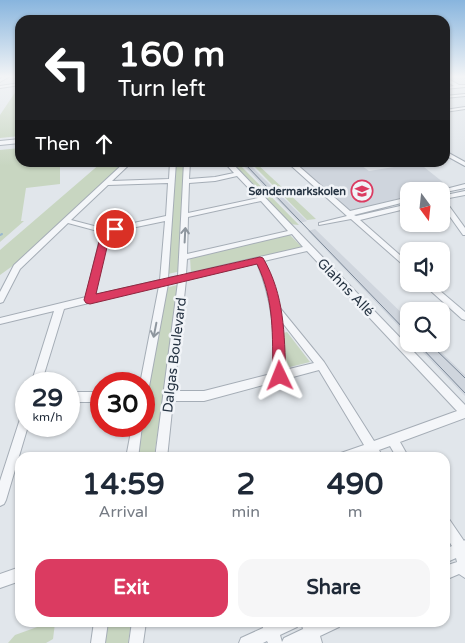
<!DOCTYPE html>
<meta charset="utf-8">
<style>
body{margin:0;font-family:"Varela Round",sans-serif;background:#f6f6f7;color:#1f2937;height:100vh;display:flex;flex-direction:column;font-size:19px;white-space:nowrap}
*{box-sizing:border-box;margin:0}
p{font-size:16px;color:#747a83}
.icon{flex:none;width:28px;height:28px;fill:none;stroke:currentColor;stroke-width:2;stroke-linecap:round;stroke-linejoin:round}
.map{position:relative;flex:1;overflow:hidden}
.details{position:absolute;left:15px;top:452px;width:435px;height:175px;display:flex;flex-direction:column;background:#fff;border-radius:15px;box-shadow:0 1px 4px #0004}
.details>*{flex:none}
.top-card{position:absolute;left:15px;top:15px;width:435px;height:152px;border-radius:15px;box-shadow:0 1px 4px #0004;background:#202124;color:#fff;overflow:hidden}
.needle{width:32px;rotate:165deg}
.buttons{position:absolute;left:400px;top:182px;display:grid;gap:10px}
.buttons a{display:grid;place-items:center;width:50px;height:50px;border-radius:10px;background:#fff;box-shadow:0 1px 4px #0004;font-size:25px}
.speed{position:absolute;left:15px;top:372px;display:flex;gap:10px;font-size:25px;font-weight:700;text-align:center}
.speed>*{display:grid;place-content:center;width:65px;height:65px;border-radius:50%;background:#fff;box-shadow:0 1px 4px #0004;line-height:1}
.speed small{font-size:12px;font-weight:400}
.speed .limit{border:8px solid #d22;background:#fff;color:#111}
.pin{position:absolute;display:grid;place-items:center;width:42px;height:42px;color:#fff;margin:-21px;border:2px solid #fff;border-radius:50%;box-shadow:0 1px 5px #0007}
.me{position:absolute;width:55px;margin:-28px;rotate:358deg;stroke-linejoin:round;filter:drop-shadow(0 0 4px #0008)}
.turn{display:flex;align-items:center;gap:18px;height:105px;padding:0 20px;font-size:22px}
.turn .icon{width:65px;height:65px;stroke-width:2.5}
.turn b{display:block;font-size:35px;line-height:42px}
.then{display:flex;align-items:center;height:48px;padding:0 20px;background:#0003;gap:10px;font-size:19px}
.eta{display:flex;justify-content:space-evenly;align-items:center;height:85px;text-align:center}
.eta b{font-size:30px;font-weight:800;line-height:35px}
.button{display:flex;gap:10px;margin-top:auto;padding:10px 20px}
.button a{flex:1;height:58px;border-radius:15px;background:#db3b61;color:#fff;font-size:20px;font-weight:800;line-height:58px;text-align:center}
.button a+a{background:#f6f6f7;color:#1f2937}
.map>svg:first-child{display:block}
</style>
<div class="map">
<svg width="465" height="643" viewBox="0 0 465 643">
<rect width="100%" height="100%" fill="#e1e6eb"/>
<!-- built -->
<path fill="#cfd5dd" d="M241,163H248L307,221L300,223Z
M295,163H358L369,171L419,163L449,187L431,191H409V196L350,211Z
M315,229L409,320V337L308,231Z
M415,344H433L465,375V396Z"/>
<!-- green -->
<path fill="#c8d6c1" d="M20,85V136L0,138V115Z
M20,148V162L60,163V184L26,188L21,221H24L0,242V150Z
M101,163H126L18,262L0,275V250Z
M176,163H185L181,271L168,274Z
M230,163H238L299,225L289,224Z
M251,163H256L316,219L307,220Z
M290,235L302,247L191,274L190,257Z
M177,285L179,290L154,457L136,458L142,426H144V415L166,288Z
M287,332L310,362L286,368L283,333Z
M51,622L55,623L53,639L46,643H8L15,635Z
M108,623H131L128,643H104Z"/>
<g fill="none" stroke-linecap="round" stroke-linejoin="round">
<!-- stream -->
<path stroke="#99b7ce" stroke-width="2" d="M0,235L2,234"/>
<!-- minor casing -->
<g stroke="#a5adb6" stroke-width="2">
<path id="minor" d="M5,76H10L0,82V79Z
M445,77L459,85H465V87L445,89V87L454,86L445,80Z
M20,83V85L0,88V86Z
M465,94V96L445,98V96Z
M465,107V109L445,112V110Z
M20,139V143L0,145V141Z
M445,151L465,162V166L445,155Z
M125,162H132L112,181L169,179L170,162H176L168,278L178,276L184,162H190L189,179L215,177L234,173L224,162H231L465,405V418L400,442L409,458H397L390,446L379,450L383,458H371L369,454L359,458H337L338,454L364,445L319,370L204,401H173L167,458H155L178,282L168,284L148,392L144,393V384H140L159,286L64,309L41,384H31L54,311L0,324V318L86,297L100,238L108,231L94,230L68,223L20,269L3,302L0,303V292L14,265ZM237,176L258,198L188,213L189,183L215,181ZM168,183L166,216L115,227L94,226L71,220L108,185ZM261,201L288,231L187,254L188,217ZM165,221L160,280L95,295L107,239L117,231ZM292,234L303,247L186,274L187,259ZM307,251L457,411L374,441L324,362L280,308L275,290L264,261ZM257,263C273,300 274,333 275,373L204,391H174L186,280ZM282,322L314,363L285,370Z
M287,162H294L350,211L409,197V201L354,215L356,216L409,204V208L360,220L409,263V270L351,219L319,225V223L347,216Z
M465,184V188L441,193V191H438Z
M465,191V195L444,199L465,228V235H463L441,204V196Z
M423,284H432L465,312V320L462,319Z
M69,392H101V402H69Z
M26,411V426H28L6,500L4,504L0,506V481L21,416L22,413Z
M132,426H142L138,458H126Z
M445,517L449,519L464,541L465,540V578L459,574L445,580V566L457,562L456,558L445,563V549L452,546L445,535Z
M20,567V581L0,588V574Z
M94,622H108L105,643H91Z
M132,622H146L143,643H129Z
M262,622H299L297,627L280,635L282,642L284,638L303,629L301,622H341L339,627L320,636L322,643H268L267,641L263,643H239L241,638L263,628Z"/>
</g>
<!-- minor -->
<use href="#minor" fill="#f4f6f9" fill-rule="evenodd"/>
<!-- tram -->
<path stroke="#798696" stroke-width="1" d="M243,162L409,334
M418,344L465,393
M430,344L465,378"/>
</g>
<!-- one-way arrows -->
<defs><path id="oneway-shaft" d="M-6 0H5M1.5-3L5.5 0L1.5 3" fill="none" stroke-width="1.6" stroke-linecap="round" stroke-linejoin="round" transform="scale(1.25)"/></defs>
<g stroke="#8e969e">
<use href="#oneway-shaft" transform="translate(185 235) rotate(-87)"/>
<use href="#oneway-shaft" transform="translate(155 330) rotate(101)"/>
</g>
<!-- sky -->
<linearGradient id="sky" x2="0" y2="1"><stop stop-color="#88b5de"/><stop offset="0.46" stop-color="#f2f4f6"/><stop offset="1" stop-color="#f2f4f6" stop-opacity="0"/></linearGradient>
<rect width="465" height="166" fill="url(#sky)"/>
<!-- route -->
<path fill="#db3b61" stroke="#8e263f" d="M115,226L120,229L109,239L96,294L260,257L263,258C285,296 284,333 286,376L284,380L280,381L275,380L273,376C272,336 275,301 257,264L90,304L86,303L84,300L100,238Z"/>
<!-- icons -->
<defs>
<g id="school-ring" transform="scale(1.125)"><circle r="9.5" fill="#f1f4f8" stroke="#db3b61" stroke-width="1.5"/><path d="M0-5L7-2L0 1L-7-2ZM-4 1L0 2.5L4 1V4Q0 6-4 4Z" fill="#db3b61"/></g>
</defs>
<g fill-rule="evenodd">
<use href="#school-ring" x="362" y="191"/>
</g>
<g text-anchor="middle" stroke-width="5" stroke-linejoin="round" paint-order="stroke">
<!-- far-poi labels -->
<g font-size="11" font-weight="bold" fill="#273544" stroke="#f1f4f8" text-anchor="end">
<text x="346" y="195">Søndermarkskolen</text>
</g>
<!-- street labels -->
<g font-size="14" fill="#273544" stroke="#f1f4f8">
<text transform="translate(346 287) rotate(46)" y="5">Glahns Allé</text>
<text transform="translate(174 355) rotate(-83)" y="5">Dalgas Boulevard</text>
</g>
</g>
</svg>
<div class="buttons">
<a><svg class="needle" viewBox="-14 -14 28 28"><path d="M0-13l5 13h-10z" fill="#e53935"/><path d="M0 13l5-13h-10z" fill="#747a83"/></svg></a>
<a><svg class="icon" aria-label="sound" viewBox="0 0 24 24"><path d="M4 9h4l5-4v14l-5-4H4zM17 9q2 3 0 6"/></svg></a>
<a><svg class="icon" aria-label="search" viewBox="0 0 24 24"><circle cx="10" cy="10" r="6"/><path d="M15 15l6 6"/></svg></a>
</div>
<div class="speed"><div>29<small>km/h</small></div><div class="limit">30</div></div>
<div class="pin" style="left:115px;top:229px;background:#d93025"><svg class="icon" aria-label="arrive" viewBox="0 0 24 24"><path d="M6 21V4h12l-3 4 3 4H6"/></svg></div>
<svg class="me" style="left:280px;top:376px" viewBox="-20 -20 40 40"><path d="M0-17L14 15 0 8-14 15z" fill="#db3b61" stroke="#fff" stroke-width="4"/></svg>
<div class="top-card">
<div class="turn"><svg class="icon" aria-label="left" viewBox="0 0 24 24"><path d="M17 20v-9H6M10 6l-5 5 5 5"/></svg><div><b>160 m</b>Turn left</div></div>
<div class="then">Then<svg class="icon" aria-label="ahead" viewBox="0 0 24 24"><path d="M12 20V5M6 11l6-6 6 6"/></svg></div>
</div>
<section class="details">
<div class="eta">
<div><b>14:59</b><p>Arrival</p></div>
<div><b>2</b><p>min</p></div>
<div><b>490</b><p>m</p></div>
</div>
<div class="button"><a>Exit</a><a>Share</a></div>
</section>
</div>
